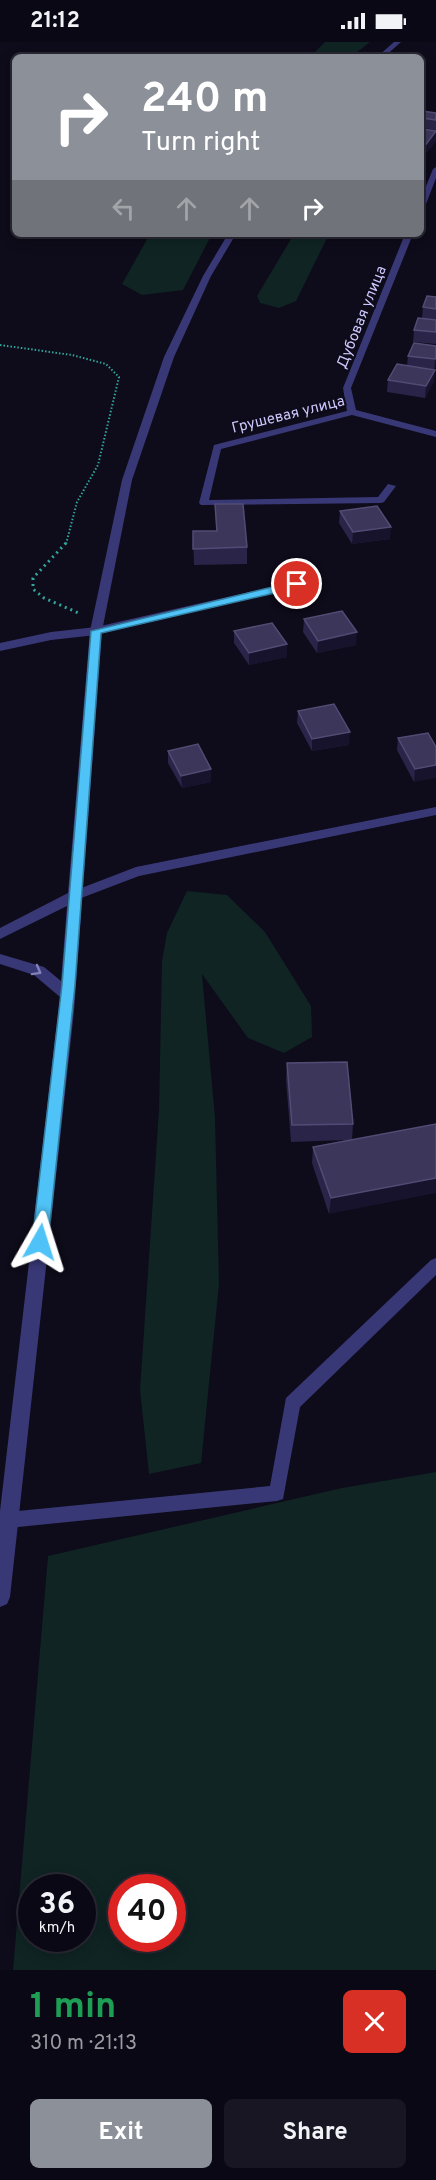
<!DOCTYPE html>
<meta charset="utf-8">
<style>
body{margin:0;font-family:Overpass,sans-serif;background:#181622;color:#f1f3f6;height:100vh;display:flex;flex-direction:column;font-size:22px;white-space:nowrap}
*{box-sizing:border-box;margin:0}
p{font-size:20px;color:#999aa0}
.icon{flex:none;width:33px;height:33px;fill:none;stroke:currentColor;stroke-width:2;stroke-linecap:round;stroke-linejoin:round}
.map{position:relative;height:1928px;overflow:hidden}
.drawer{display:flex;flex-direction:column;background:#0a0814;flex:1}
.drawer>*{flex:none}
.top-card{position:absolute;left:12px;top:12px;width:412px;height:183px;border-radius:9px;box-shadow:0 3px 15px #0003,0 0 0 2px #2a2934;background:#8c9099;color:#fff;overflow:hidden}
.speed{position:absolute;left:18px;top:1832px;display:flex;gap:12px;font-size:30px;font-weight:700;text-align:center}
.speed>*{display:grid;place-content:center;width:78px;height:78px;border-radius:50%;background:#0a0814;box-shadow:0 3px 15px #0003,0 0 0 2px #2a2934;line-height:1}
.speed small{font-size:15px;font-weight:400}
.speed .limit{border:9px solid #d22;background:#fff;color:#111}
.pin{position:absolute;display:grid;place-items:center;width:51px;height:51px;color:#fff;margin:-26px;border:3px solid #fff;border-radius:50%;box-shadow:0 2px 6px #0007}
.me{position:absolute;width:66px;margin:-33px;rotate:6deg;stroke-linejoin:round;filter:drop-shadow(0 0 4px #0008)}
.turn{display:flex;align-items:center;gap:21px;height:126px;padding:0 30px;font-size:27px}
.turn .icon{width:78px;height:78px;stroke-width:2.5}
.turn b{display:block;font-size:42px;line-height:51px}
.lanes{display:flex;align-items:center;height:57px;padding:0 30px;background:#0003;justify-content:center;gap:30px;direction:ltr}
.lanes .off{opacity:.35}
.round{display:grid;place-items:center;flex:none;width:63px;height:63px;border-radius:9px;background:#181622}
.head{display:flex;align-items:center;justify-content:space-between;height:102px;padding:0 30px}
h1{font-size:36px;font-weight:700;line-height:45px;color:#1e9e55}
.primary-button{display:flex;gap:12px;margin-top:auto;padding:12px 30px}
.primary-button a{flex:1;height:69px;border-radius:9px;background:#8c9099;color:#fff;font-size:24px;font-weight:700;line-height:69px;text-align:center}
.primary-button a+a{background:#181622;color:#f1f3f6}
.status{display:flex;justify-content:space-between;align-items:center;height:42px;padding:0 30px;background:#0a0814;direction:ltr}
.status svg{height:16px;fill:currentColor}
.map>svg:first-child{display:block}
</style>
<div class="status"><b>21:12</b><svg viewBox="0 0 49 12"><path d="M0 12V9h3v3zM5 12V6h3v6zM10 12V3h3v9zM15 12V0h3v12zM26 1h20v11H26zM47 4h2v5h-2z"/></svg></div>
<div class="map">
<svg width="436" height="1928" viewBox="0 0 436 1928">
<rect width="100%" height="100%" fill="#0e0b1a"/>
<!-- green -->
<path fill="#0f2423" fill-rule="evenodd" d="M325,0H370L351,15H310Z
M150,192H212L183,248L142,253L122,242Z
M294,192H329L296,259L279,266L260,261L257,254Z
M187,849L227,853L265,890L311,964L312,995L284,1011L248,996L202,932L215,1076L219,1242L201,1421L149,1432L140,1348L159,1068L162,919L167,891Z
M436,1430V1928H13L48,1514L342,1446ZM32,1845H82V1896H32ZM122,1845H172V1896H122Z"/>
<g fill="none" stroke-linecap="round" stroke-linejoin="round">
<!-- path-far1 -->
<path stroke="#31a69c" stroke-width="2" stroke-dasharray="1.5 2" stroke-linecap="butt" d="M0,303L72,313L106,322L119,335L98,423L77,460L66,502"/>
<!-- path -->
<path stroke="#31a69c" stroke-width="3" stroke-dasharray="2 4" stroke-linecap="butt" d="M66,501L33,536V547L44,556L81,572"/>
<!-- service -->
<path fill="#393877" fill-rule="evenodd" d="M436,125V136L426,162L422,164V154L433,127Z
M405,192H413L351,346L356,368L436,389V395L352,373L221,407L209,458L378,455L388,442L396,444L384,460L381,461L201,463L199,461L214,403L347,369L343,346Z
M436,1216V1233L300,1365L283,1457L277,1459L8,1486L2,1484L0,1476L2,1472L8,1470L270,1444L286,1356L431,1218Z"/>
<!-- minor -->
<path fill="#393877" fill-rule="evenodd" d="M297,539L301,540L308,551L306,553H298L294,546L96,593L51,598L0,609V601L51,590L96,585Z
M436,765V773L139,834L76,858L69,853L71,850L136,825Z"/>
<!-- tertiary -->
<path fill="#393877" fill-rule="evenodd" d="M394,0H401L384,15H377Z
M228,192H236L211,234L174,315L132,438L102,589L74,969L10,1555L7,1562L0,1565V1469L60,955L34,933L0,922V912L44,925L61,939L67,864L0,897V886L68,851L90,589L122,438L164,315L203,234Z"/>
</g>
<!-- wall -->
<path fill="#2a2448" d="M422,69L436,71V88L422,86Z
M422,87L436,99L423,115H422Z
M436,255V302L413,300L414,288L422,276L423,265Z
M436,304V323L434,328V339L425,356L387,350L388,338L407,324L408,314Z
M215,462L247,505V522L194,523L193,489H216Z
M340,469L390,497L352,502L339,481Z
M304,577L356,603L317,611L303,590Z
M234,589L287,615L249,623L234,601Z
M298,669L349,703L312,709L297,681Z
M398,696L436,705L414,740L397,708Z
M168,709L211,740L182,746L168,721Z
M287,1021L353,1082L352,1098L329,1172L312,1121L313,1105L347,1098L291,1100L286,1038Z"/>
<!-- shaded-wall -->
<path fill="#18132d" d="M436,90V99L423,115L424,105Z
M436,315V323L434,329L435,317Z
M435,328L434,339L425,356L426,344Z
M391,485L390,497L352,502L353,490Z
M357,590L356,603L317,611L318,599Z
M287,602V615L249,623V611Z
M350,690L349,703L312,709V697Z
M436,723V736L414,740L415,727Z
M211,727V740L182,746L181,734Z
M436,1136V1151L329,1172L331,1156Z"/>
<!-- building -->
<path fill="#3c365b" stroke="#524c74" stroke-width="1.5" d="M422,69L436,71V78L422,76Z
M422,87L436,89L424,105H422Z
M427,254L436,255V267L423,265Z
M418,276L436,278V290L414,288Z
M414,301L436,304V315L435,317L408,314Z
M397,322L435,328L426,344L388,338Z
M215,462H243L247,505L193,507V489H217Z
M377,464L391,485L353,490L340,469Z
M342,569L357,590L318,599L304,577Z
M272,581L287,602L249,611L234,589Z
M334,662L350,690L312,697L298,669Z
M428,691L436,705V723L415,727L398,696Z
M198,702L211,727L181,734L168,709Z
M347,1020L353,1082L292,1083L287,1021Z
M436,1082V1136L331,1156L313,1105Z"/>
<!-- one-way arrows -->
<defs><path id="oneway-chevron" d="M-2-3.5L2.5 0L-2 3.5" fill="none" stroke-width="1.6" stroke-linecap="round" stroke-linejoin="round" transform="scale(1.5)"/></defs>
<use stroke="#8280ba" href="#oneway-chevron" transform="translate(37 929) rotate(29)"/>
<!-- route -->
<path fill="#4fc3f7" stroke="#337fa1" stroke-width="1.5" d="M297,539L302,542L301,545L101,591L75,943L48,1200L40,1206L34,1204L32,1200L62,943L91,589Z"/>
<g text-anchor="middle" stroke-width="4.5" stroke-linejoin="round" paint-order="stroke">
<!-- far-street labels -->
<g font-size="15" fill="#ccc7fc" stroke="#0e0b1a">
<text transform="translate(361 275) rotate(-68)" y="5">Дубовая улица</text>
<text transform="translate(288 372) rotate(-14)" y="5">Грушевая улица</text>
</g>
</g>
</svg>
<div class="speed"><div>36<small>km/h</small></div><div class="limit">40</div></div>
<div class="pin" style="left:297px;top:542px;background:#d93025"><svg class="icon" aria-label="arrive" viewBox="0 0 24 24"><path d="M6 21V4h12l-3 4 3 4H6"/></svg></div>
<svg class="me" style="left:40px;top:1200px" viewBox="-20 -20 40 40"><path d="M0-17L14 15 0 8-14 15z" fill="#4fc3f7" stroke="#fff" stroke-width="4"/></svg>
<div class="top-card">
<div class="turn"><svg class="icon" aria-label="right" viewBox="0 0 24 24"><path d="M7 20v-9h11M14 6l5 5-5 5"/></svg><div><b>240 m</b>Turn right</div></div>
<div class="lanes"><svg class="icon off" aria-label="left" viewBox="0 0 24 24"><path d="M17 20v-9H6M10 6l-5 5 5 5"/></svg><svg class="icon off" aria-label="ahead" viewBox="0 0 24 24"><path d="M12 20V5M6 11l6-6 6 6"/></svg><svg class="icon off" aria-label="ahead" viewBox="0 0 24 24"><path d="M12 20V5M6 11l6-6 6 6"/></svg><svg class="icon" aria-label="right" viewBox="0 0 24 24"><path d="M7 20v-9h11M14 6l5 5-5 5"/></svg></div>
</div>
</div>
<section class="drawer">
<div class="head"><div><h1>1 min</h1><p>310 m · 21:13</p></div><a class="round" style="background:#d93025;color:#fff"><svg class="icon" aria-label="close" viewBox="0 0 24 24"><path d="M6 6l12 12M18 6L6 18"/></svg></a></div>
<div class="primary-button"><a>Exit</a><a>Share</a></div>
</section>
